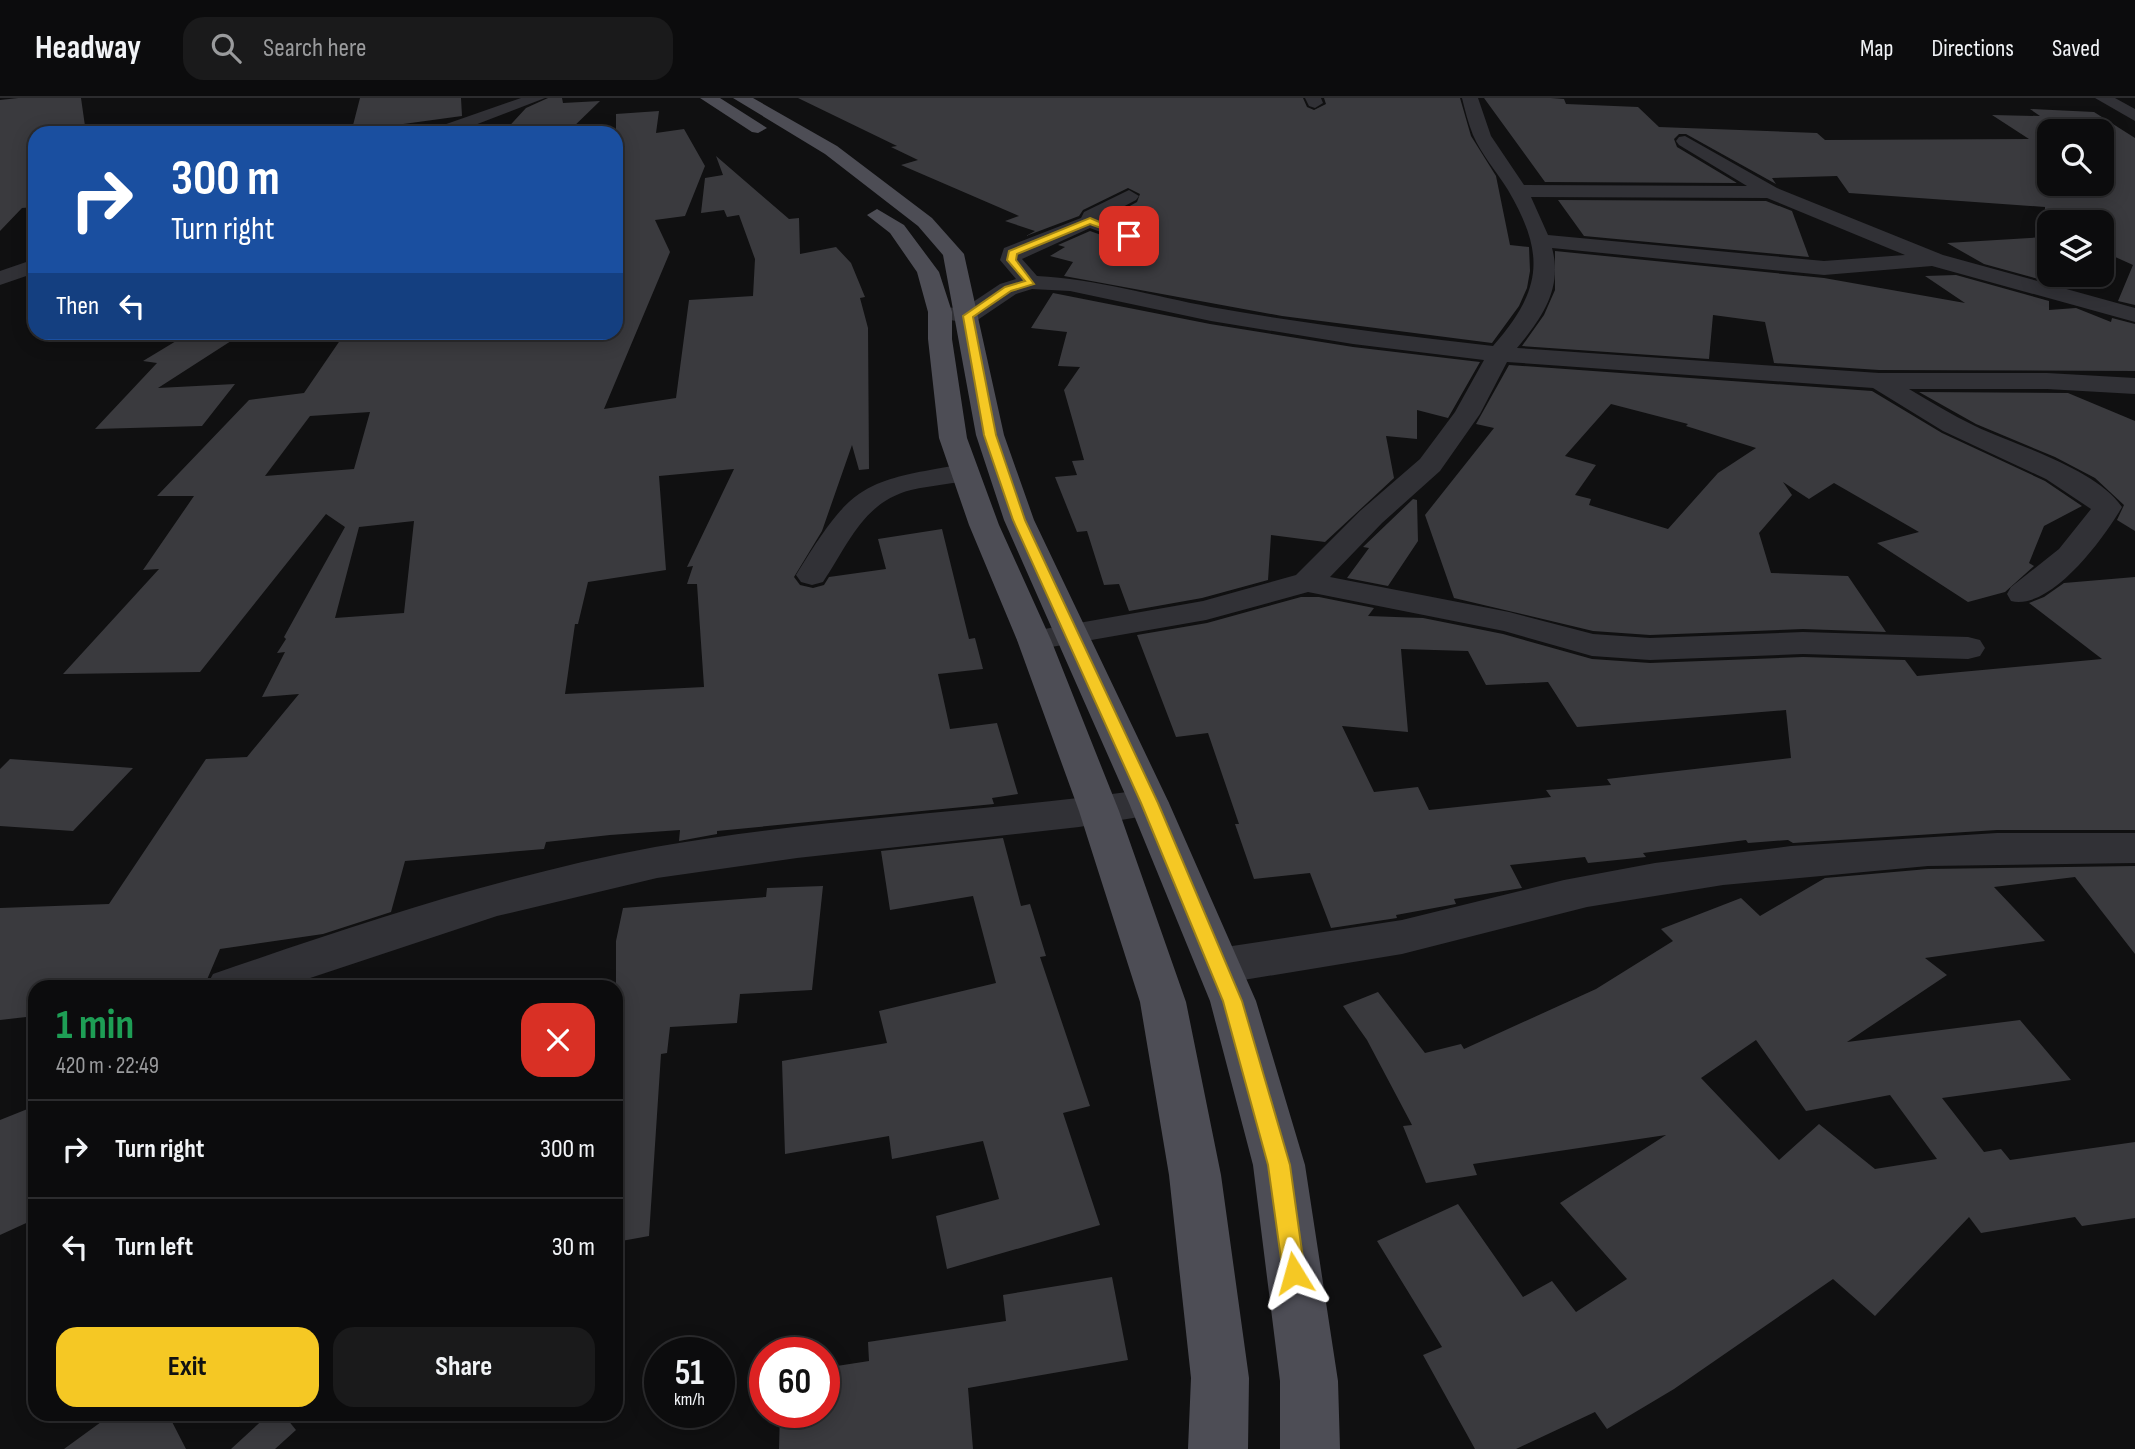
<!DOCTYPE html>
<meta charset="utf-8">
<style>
body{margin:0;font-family:"Sofia Sans Condensed",sans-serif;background:#1a1a1b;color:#f1f3f6;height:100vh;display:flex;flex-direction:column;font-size:26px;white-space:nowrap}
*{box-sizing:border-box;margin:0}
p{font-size:23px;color:#9a9b9d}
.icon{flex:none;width:38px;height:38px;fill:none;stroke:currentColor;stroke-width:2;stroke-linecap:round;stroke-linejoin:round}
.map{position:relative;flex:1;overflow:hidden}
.side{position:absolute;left:28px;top:882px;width:595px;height:441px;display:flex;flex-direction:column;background:#0c0c0d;border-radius:21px;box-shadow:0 4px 18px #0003,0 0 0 2px #2c2c2e}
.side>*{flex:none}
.top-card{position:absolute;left:28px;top:28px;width:595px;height:214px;border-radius:21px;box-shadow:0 4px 18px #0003,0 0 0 2px #2c2c2e;background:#1a4fa0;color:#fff;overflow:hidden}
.fabs{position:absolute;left:2037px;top:21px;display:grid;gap:14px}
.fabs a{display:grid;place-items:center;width:77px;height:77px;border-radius:14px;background:#0c0c0d;box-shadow:0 4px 18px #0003,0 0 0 2px #2c2c2e;font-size:35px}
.speed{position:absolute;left:644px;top:1239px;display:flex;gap:14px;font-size:35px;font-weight:700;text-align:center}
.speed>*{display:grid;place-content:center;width:91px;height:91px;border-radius:50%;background:#0c0c0d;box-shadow:0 4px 18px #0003,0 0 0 2px #2c2c2e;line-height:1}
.speed small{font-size:18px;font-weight:400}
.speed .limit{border:10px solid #d22;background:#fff;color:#111}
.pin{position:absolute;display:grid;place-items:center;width:60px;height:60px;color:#fff;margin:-30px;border-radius:14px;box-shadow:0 4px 10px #0006}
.me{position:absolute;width:77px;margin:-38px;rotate:352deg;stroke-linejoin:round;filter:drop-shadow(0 0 5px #0008)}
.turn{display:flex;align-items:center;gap:24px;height:147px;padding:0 28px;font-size:32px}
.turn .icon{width:91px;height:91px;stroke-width:2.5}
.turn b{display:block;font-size:49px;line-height:60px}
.then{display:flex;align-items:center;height:66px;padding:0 28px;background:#0003;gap:14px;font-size:26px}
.round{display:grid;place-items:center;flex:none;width:74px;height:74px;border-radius:21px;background:#1a1a1b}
.summary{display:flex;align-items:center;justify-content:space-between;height:119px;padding:0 28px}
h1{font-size:42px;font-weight:700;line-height:52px;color:#1e9e55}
.button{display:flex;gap:14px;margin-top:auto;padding:14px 28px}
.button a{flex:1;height:80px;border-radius:21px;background:#f5c824;color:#111;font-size:28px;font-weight:700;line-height:80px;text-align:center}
.button a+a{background:#1a1a1b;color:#f1f3f6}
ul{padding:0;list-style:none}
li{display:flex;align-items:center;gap:21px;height:98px;padding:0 28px;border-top:2px solid #2c2c2e}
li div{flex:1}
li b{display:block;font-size:26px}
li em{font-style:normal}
header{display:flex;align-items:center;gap:42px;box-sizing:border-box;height:98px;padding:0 35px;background:#0c0c0d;border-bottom:2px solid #2c2c2e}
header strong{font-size:33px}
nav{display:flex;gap:38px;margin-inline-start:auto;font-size:24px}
.search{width:490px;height:63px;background:#1a1a1b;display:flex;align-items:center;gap:18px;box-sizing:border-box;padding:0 24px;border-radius:21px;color:#9a9b9d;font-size:26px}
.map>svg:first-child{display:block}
</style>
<header>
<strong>Headway</strong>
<div class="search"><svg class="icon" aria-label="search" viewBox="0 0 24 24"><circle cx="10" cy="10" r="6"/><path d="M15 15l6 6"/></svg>Search here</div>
<nav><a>Map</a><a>Directions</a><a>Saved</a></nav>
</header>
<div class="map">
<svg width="2135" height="1351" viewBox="0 0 2135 1351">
<rect width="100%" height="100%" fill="#101011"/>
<!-- building -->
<path fill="#3a3a3e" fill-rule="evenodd" d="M18,0H81L86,35H35V109L22,110L0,133V2Z
M360,0H461L462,18L396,27L395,31L351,35Z
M548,0H562L563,5L600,3L567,35H503L526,10Z
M798,0H1303L1307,9L1314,12L1326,6L1324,0H1460L1471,38L1496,78L1510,147L1529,149L1530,173L1527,190L1519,208L1492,245L1282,218L1064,178L1073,164L1050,158L1065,149L1058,147L1090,133L1121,144H1138L1142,138L1138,132L1108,120L1137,104L1140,96L1128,90L1083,112L1079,118L1026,138L1035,133L1005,123L1019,118L901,67L918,62L891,49L897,48Z
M1484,0H1551L1564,1L1566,6L1638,9L1659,29L1817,35L1825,42L2029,41L1992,17L2040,18L2030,11L2094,14L2135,40V207L2118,203L2133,167L2102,153V124H2049V184L1984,166L1947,145L2045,139V109L1849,95L1837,78L1772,80L1776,86L1686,36H1679L1674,41L1677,49L1737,85L1545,84ZM2049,33H2102V86H2049Z
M659,13L656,35L684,31L705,68L685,118L655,122L670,154L604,311L676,300L689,202L753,198L755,161L739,117L727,119L724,112L701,115L705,80L723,77L716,58L789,121L799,120L800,156L836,149L851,165L865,199L860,200L868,230L869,371L859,372L852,347L822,433L794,479L800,487L813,490L824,487L829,479L886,471L878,441L942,431L969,541L975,540L983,571L938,576L950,631L997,625L1018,696L992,700L994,706L717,733V736L679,743L680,732L610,737L546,744L544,751L405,763L391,814L323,836L220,851L206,884L173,889H35V918L0,922V810L109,806L206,661L247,659L299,596L262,599L285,554L277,555L286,541L284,539L345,429L326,416L200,574L63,576L159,471L143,472L194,398H157L249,302L304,295L343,238L395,234H616V16ZM370,314L354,371L265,378L310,318ZM734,371L687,469L693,468L687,486H697L704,589L565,596L575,526H578L588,484L666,472L659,378ZM414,423L404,515L335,520L359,429Z
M1558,102L1766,103L1792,113L1809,159L1584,138Z
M1555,153L1824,180L1965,205L1925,178L1956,177L2049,203V212L2076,210L2111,224L2112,220L2135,226V273L1879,272L1774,265L1765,224L1713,217L1709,261L1522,248L1544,217L1555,192Z
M1053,195L1210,226L1353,249L1480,264L1448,320L1417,312V341L1386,338L1394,380L1325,444L1271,437L1268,482L1202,500L1129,513L1119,486L1104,487L1087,433L1077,434L1055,379L1077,377L1072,363L1084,362L1064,292L1080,269L1058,268L1067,234L1031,230Z
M191,234H245L158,290L235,286L202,328L95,331L157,265L143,263Z
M1509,267L1872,293L1942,335L2045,383L2082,408L2044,428L2029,465L2034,468L2005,494L1968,504L1877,445L1919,434L1834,385L1809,401L1783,384L1792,397L1759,435L1771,475L1848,478L1886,534L1803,531L1650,537L1593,533L1454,500L1425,417L1494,330L1476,326ZM1611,306L1688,326L1686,328L1756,350L1718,375L1668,431L1589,407L1591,401L1575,397L1596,367L1565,358Z
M1919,294L2068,295L2135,323V433L2117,422L2124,407L2095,380L2055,359L1976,326Z
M1413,401L1417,402L1418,443L1388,488L1347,480L1369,450L1363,449Z
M2135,479V732H1997L1793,745L1788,742L1748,745L1746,742L1643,755L1646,759L1588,765L1585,759L1510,767L1522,790L1454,801L1456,806L1396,817L1397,820L1331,830L1310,775L1254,781L1235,726H1239L1208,635L1176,639L1137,537L1207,525L1301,499H1319L1374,510L1368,518L1423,520L1503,536L1592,561L1650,565L1803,559L1905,562L1917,578L2102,561L2029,505L2044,499L2064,485ZM1401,551L1468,553L1486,587L1548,584L1577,629L1786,612L1791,660L1607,681L1611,687L1546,692L1551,699L1429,712L1418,689L1374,694L1342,628L1408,634Z
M10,661L133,670L73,733L0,728V671Z
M1003,740L1021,808L1030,806L1046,858L1040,859L1090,1008L1063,1015L1100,1127L947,1171L936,1118L999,1101L983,1043L892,1061L889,1038L785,1056L782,963L887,945L879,913L996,885L973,798L890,812L881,753Z
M2135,768V856L2075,779L1994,789L2045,843L1925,860L1947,877L1847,944L2020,922L2071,982L1942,1000L1984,1054L2001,1051L2010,1062L2135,1044V1120L2082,1128L2075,1119L1981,1135L1969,1119L1875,1218L1833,1181L1674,1291L1607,1331L1595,1314L1516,1351H1475L1423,1257L1442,1249L1377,1143L1458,1106L1523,1199L1552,1183L1576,1214L1627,1181L1560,1105L1666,1037L1473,1066L1477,1077L1426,1085L1403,1028L1412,1027L1367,942L1343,908L1378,894L1425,955L1461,946L1464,951L1596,891L1673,843L1661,831L1741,800L1760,818L1825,780L1928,771ZM1756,942L1806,1013L1890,997L1937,1061L1875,1071L1819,1026L1779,1062L1701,980Z
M823,788L812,892L740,896L737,925L670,929L667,955L661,956L649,1138L616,1144V843L623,810L766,799L767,790Z
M35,1008V1121L0,1137V1022Z
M1112,1179L1128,1262L968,1290L973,1351H779L780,1314H824V1270L869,1263L868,1244L1006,1223L1003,1197Z
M112,1316H168L186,1351H64Z
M269,1316H283L296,1332L275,1351H231Z"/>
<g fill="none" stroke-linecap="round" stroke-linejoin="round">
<!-- minor -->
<path fill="#313136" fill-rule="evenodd" d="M521,0H545L454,35H429L432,31Z
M1305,0H1321L1323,5L1315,10L1309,8Z
M1462,0H1478L1491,38L1524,87L1747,88L1679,47L1676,43L1679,39L1685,38L1777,90L1943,157L2135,210V224L1932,168L1824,177L1552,150C1563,190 1542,220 1517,250L1879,275H2047L2135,280V296L2047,291H1909C1931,304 1952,317 1975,328C2017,348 2095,370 2122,409C2104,440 2051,513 2011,503L2007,496L2011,489L2059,451L2091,411L2046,381L1943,333L1873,290L1507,264L1480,316L1440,373L1382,425L1330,479L1509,514L1593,536L1650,540L1803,534L1968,539L1980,542L1985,550L1980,558L1968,561L1803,556L1650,562L1592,558L1504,533L1308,494L1206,522L1034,552L1022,549L1017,542L1022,535L1203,503L1296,477L1360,413L1420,361L1455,314L1484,262L1353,246L1211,223L1070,193L1032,191L1016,196L976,223L968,225L932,219L928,214L932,209L964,210L1000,186L1016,181L1000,162L1004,150L1081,120L1084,114L1129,92L1139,98L1136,102L1102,120L1136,134L1139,138L1136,142H1122L1090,130L1022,161L1037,178C1096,181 1153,198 1211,209C1305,226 1399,237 1493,248C1542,192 1546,157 1508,92C1497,74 1481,56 1473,37C1468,25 1465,12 1462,0ZM1531,99L1767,100L1905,157L1824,163L1548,137Z
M2095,0H2115L2135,11V23Z
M35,161V175L0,187V173Z
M965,366L975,369L979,375L975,381C954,386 932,387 911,392C863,404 848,447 823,484L812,487L801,484L796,477C852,386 861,383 965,366Z
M1149,691L1163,695L1169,705L1163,715L1079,729L797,760L657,780L497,818L283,889H206L213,876C358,826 504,777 655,749C818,720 985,714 1149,691Z
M1997,735H2135V765L1928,768L1723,787L1587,809L1402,856L1219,886L1203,881L1197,868L1203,855L1219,850L1402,822L1564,782L1655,765L1791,748Z"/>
<!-- major -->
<path fill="#4d4d55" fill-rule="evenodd" d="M700,0H720L767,30L758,35L752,34Z
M733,0H753L837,48L932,120L964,156L1004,337L1034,422L1169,705L1256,903L1305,1067L1338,1283L1340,1351H1280V1283L1253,1067L1210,903L1129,705L1004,422L976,337L943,157L918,128L825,56Z
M877,111L904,127L939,174L952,214V241L967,340L999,427L1051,542L1119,713L1186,904L1221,1077L1249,1280L1248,1351H1188L1191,1280L1169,1077L1140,904L1079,713L1017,542L969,427L939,340L928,241V214L917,174L890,135L867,117Z"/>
</g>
<!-- route -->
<path fill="#f5c824" stroke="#9f8217" stroke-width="2" d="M1090,120L1133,138L1126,139L1090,126L1017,156L1016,162L1034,186L1011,193L973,219L996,337L1025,422L1158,705L1242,903L1290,1067L1305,1175L1302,1183L1294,1186L1286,1183L1283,1175L1268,1067L1223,903L1141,705L1013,422L984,337L963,218L1005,189L1025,183L1007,162L1009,153Z"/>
</svg>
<div class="fabs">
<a><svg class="icon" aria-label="search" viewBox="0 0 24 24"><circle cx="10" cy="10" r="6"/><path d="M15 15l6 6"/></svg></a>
<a><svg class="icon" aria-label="layers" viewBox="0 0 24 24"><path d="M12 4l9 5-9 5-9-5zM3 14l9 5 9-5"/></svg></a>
</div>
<div class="speed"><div>51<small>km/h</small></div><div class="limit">60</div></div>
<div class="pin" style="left:1129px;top:138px;background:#d93025"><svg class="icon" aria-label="arrive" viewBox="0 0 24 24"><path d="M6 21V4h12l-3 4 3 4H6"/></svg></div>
<svg class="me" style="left:1294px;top:1175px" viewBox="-20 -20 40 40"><path d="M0-17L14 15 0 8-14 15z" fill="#f5c824" stroke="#fff" stroke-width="4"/></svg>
<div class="top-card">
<div class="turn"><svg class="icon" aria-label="right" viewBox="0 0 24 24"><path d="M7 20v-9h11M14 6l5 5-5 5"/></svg><div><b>300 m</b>Turn right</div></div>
<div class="then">Then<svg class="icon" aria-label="left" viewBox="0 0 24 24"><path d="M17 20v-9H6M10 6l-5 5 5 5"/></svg></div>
</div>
<section class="side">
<div class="summary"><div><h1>1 min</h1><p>420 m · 22:49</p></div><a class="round" style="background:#d93025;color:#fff"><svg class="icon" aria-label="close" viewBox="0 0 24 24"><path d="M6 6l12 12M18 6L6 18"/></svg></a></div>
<ul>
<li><svg class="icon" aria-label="right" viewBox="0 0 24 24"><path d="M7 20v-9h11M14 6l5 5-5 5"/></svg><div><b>Turn right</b></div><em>300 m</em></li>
<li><svg class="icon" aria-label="left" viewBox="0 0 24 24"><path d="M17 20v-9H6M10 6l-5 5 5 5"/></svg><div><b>Turn left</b></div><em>30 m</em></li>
</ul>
<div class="button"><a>Exit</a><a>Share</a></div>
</section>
</div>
